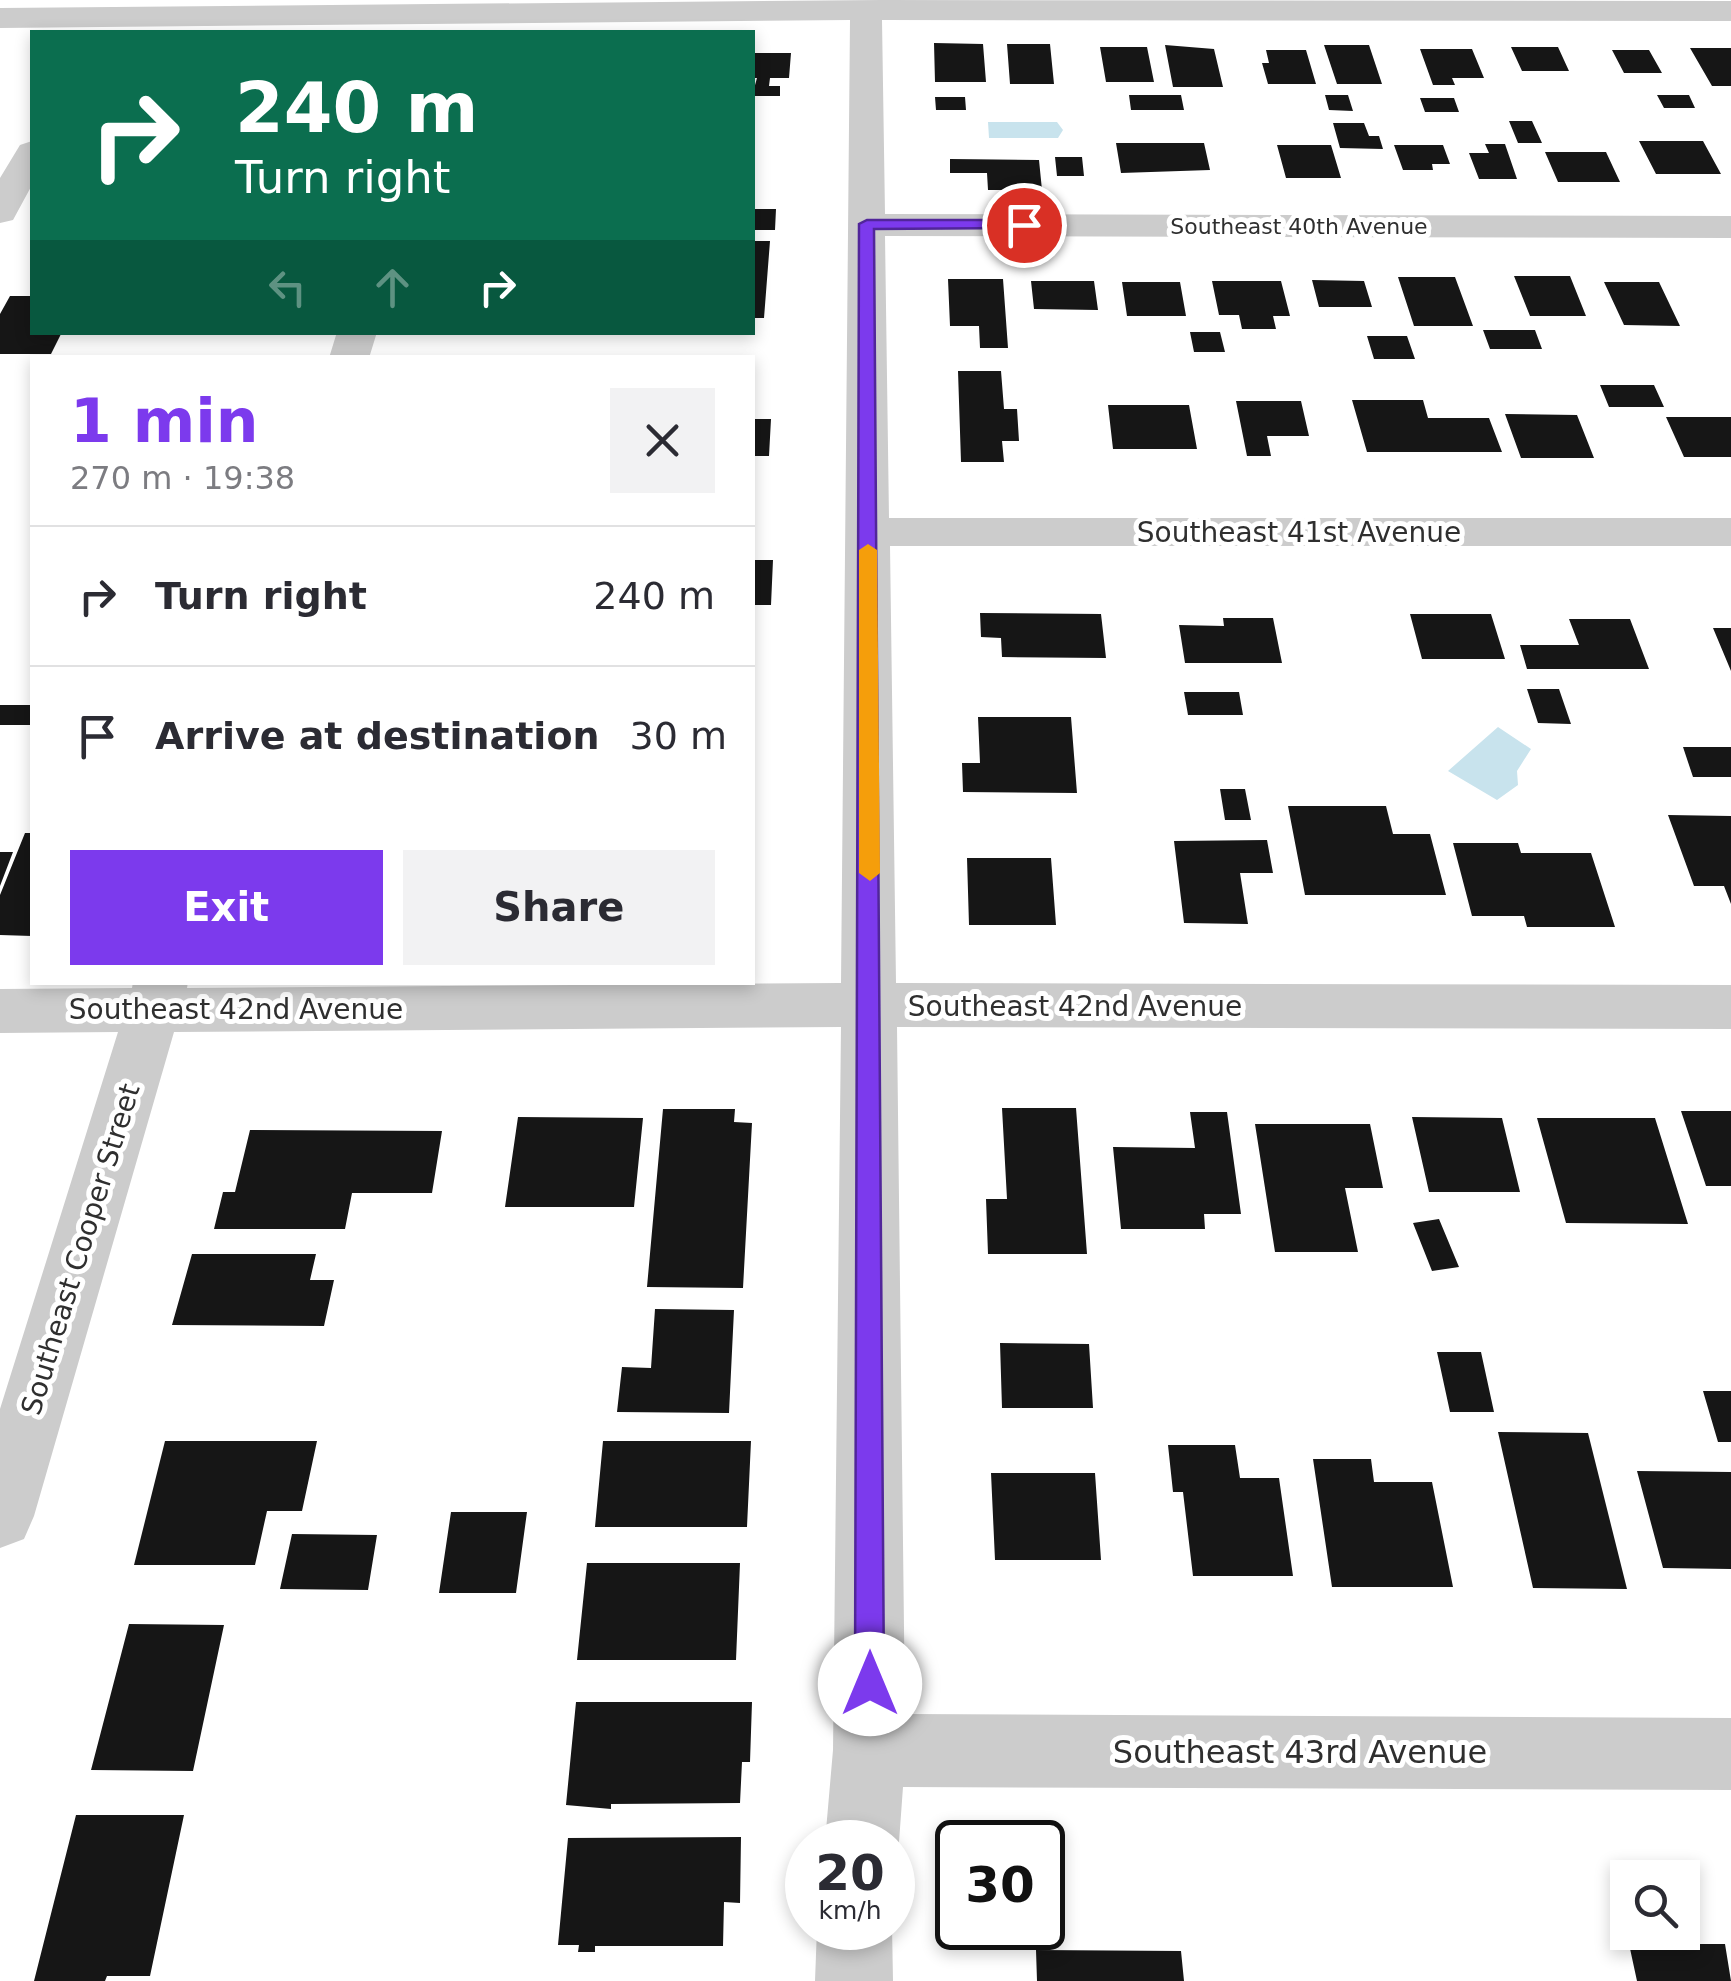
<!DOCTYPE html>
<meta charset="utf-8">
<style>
body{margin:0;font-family:"DejaVu Sans",sans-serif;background:#f2f2f3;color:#2b2b33;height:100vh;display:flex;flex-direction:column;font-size:38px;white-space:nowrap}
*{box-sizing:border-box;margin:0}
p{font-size:32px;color:#7c7c81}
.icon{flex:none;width:55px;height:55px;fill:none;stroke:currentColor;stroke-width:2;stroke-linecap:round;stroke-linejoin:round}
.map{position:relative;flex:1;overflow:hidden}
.sheet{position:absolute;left:30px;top:355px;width:725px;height:630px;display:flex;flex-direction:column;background:#fff;border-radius:0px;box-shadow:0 5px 15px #0003}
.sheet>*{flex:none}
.hud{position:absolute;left:30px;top:30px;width:725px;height:305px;border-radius:0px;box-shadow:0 5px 15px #0003;background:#0b6e4f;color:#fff;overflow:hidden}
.tools{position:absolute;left:1610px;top:1860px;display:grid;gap:20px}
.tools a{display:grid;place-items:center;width:90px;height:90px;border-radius:0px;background:#fff;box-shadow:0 5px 15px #0003;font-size:50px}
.speed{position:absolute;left:785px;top:1820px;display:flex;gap:20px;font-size:50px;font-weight:700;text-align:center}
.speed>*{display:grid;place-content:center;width:130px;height:130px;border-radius:50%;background:#fff;box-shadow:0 5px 15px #0003;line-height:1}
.speed small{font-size:25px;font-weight:400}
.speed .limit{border:5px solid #111;border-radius:15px;background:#fff;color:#111}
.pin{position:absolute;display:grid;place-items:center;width:85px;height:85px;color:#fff;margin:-42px;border:5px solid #fff;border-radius:50%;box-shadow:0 2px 10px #0007}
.me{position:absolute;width:110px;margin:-55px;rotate:0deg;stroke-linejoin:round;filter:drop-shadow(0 0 8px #0008)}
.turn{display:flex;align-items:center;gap:35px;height:210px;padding:0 40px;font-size:45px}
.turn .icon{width:130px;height:130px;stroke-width:2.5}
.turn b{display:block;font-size:70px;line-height:85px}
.lanes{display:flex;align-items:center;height:95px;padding:0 40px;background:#0003;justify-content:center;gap:50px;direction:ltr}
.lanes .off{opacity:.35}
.round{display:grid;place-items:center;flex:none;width:105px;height:105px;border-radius:0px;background:#f2f2f3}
.overview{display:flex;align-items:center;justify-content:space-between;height:170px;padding:0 40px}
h1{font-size:60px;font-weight:600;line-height:75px;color:#7c3aed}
.cta{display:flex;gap:20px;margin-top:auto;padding:20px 40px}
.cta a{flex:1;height:115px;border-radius:0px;background:#7c3aed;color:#fff;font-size:40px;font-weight:600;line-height:115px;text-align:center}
.cta a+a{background:#f2f2f3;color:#2b2b33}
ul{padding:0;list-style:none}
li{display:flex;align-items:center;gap:30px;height:140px;padding:0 40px;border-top:2px solid #e1e1e2}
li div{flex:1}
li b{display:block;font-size:38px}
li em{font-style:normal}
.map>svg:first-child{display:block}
</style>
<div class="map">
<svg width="1731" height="1981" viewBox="0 0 1731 1981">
<rect width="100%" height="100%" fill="#fff"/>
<!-- water -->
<path fill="#c8e3ed" d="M988,122H1057L1063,130L1058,138H989Z
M1498,727L1531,749L1517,771L1518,785L1497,800L1448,771Z"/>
<!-- building -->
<path fill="#161616" d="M934,43L983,44L986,82H935Z
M1007,44H1050L1054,84H1010Z
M1165,45L1214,49L1223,87H1173Z
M1324,45H1369L1382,84H1337Z
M1100,47H1147L1154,82H1106Z
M1511,47H1558L1569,71H1522Z
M1690,48H1731V86H1712Z
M1420,49H1472L1484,78H1452L1455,85H1433Z
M1266,50H1306L1316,84H1268L1262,63H1269Z
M1612,50H1649L1662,73H1624Z
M752,53H791L789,78H770L769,86H780V96H752L757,78H752Z
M1129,95H1181L1184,110H1131Z
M1325,95H1348L1353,111L1329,110Z
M1657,95H1689L1695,108H1664Z
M935,97H965L966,110H936Z
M1420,98H1454L1459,112H1425Z
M1509,121H1532L1542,143H1518Z
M1333,123H1364L1369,136H1379L1383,149L1340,148Z
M1639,141H1703L1721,174H1656Z
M1116,143H1204L1210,170L1121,173Z
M1485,144H1505L1517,179H1479L1469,153H1489Z
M1277,145H1331L1341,178H1286Z
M1394,145H1443L1450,164H1432L1433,170H1403Z
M1545,152H1606L1620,182H1558Z
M1055,157H1082L1084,176H1057Z
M950,159L1039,160L1042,190H988L987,173H950Z
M752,209H776L775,230H752Z
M752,241H770L764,318H752Z
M1514,276H1570L1586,316H1530Z
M1398,277H1455L1473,326H1414Z
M948,279H1003L1008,348H980L979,326H950Z
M1312,280L1364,281L1372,307H1319Z
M1031,281H1094L1098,310L1034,309Z
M1212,281H1281L1290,316H1273L1276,329H1242L1239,315H1219Z
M1122,282H1180L1186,316H1127Z
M1604,282H1659L1680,326L1624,325Z
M10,296H32V332H62L51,354H0V314Z
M1483,330H1535L1542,349H1490Z
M1190,332H1220L1225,352H1194Z
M1367,336H1407L1415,359H1374Z
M958,371H1001L1004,409H1017L1019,441H1002L1004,462H961Z
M1600,385H1654L1664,407H1609Z
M1352,400H1423L1428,418H1489L1502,452H1367Z
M1236,401H1301L1309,436H1267L1271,456H1247Z
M1108,405H1189L1197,449H1113Z
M1505,414L1577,415L1594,458H1521Z
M1666,417H1731V457H1684Z
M752,419H771L769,456H752Z
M752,560H773L771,605H752Z
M980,613L1101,614L1106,658L1002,657L1001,638L981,637Z
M1410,614H1491L1505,659H1422Z
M1223,618H1273L1282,663H1185L1179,625L1224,626Z
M1569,619H1630L1649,669H1527L1520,645H1579Z
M1713,628H1731V671Z
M1527,689H1559L1571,724L1538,723Z
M1184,692H1239L1243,715H1188Z
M0,705H32V725H0Z
M978,717H1071L1077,793L963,792L962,763H980Z
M1683,747H1731V777H1693Z
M1220,789H1245L1251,820H1225Z
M1288,806H1386L1393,834H1430L1446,895H1305Z
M1668,815L1731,816V904L1724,886H1694Z
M25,833H32V936L0,935V895Z
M1267,840L1273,873H1240L1248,924L1184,923L1174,841Z
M1453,843H1518L1521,853H1591L1615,927H1527L1524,916H1472Z
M0,852H13L0,886Z
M967,858H1051L1056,925H969Z
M1002,1108H1076L1087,1254H988L986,1199H1007Z
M663,1109H735L734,1122L752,1123L743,1288L647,1287Z
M1681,1111H1731V1186H1706Z
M1190,1112H1227L1241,1214H1204L1205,1229H1121L1113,1147L1195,1148Z
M518,1117L643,1118L634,1207H505Z
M1412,1117L1502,1118L1520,1192H1429Z
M1537,1118H1655L1688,1224L1566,1223Z
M1255,1124H1370L1383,1188H1345L1358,1252H1275Z
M250,1130L442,1131L432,1193H352L345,1229H214L223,1192H235Z
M1439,1219L1459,1267L1432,1271L1413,1223Z
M192,1254H316L310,1280H334L324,1326L172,1325Z
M655,1309L734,1310L729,1413L617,1412L622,1367L651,1368Z
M1000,1343L1089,1344L1093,1408H1002Z
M1437,1352H1481L1494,1412H1450Z
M1703,1391H1731V1442H1718Z
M1498,1432L1588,1433L1627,1589L1533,1588Z
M165,1441H317L302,1511H267L255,1565H134Z
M603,1441H751L747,1527H595Z
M1168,1445H1235L1240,1478H1279L1293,1576H1193L1183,1492H1173Z
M1313,1459H1371L1374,1482H1432L1453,1587H1332Z
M1637,1471L1731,1472V1569L1663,1568Z
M991,1473H1095L1101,1560H995Z
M451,1512H527L516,1593H439Z
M292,1534L377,1535L368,1590L280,1589Z
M587,1563H740L736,1660H577Z
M129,1624L224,1625L193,1771L91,1770Z
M576,1702H752L750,1762H742L740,1803L611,1804V1809L566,1805Z
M76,1815H184L150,1976H107L105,1981H34Z
M741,1837L740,1903L724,1902L723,1946H595V1952H578L579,1945H558L568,1838Z
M1629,1944H1725L1731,1981H1637Z
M1036,1950L1181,1951L1184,1981H1037Z"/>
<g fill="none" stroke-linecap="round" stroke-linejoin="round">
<!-- minor -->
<path fill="#ccc" fill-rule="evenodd" d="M882,0L1731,1V21L882,20L885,214L1731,216V238L885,236L889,518H1731V546H890L896,983L1731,985V1029L897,1027L905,1714L1731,1718V1790L903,1787L899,1842L892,1859V1842H825L833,1750L841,1027L174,1032L34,1516L24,1539L0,1548V1409L118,1032L0,1033V989L132,988L133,982H188L187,988L841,983L850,20L0,28V8Z
M32,141V185L13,220L0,223V178L20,145Z
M337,332H377L369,358H329Z
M892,1926L893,1981H815L817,1928Z"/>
</g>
<!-- route -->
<path fill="#7c3aed" stroke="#51269a" stroke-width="2.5" d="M1024,220L1029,222V228L874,229L884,1684L880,1694L870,1698L859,1694L855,1684L859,224L867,220Z"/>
<!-- slow -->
<path fill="#f59e0b" d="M868,544L877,550L880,873L870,881L859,873V550Z"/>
<g text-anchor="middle" stroke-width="10" stroke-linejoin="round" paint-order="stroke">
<!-- far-street labels -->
<g font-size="22" fill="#2f2f2f" stroke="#fff">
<text x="1299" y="234">Southeast 40th Avenue</text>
</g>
<!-- street labels -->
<g font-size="28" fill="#2f2f2f" stroke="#fff">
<text x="1299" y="542">Southeast 41st Avenue</text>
<text x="1075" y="1016">Southeast 42nd Avenue</text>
<text x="236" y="1019">Southeast 42nd Avenue</text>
<text transform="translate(80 1249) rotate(-73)" y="10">Southeast Cooper Street</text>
</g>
<!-- near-street labels -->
<g font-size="32" fill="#2f2f2f" stroke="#fff">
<text x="1300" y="1763">Southeast 43rd Avenue</text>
</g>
</g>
</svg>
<div class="tools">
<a><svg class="icon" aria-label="search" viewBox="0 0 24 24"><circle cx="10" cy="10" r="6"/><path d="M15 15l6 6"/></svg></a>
</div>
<div class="speed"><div>20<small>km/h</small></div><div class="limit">30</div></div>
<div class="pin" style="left:1024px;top:225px;background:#d93025"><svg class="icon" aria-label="arrive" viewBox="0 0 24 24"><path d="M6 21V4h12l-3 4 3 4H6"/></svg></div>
<svg class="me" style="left:870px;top:1684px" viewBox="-20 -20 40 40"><circle r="19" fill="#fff"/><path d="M0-13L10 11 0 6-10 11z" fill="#7c3aed"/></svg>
<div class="hud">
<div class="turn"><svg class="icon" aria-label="right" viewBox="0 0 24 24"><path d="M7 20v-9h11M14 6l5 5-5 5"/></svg><div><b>240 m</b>Turn right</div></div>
<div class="lanes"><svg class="icon off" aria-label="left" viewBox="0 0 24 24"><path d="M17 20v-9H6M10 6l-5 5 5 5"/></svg><svg class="icon off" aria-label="ahead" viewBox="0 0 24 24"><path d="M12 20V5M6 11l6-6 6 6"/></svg><svg class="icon" aria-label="right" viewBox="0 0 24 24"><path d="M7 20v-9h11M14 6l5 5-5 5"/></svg></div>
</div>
<section class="sheet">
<div class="overview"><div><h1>1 min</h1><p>270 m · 19:38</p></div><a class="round"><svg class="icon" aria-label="close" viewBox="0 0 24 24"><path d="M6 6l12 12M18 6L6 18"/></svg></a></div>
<ul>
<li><svg class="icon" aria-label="right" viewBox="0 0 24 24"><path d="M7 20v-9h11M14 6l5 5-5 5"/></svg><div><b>Turn right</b></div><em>240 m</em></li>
<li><svg class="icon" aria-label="arrive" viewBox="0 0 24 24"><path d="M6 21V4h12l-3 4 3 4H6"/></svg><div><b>Arrive at destination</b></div><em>30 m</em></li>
</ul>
<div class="cta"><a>Exit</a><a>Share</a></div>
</section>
</div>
